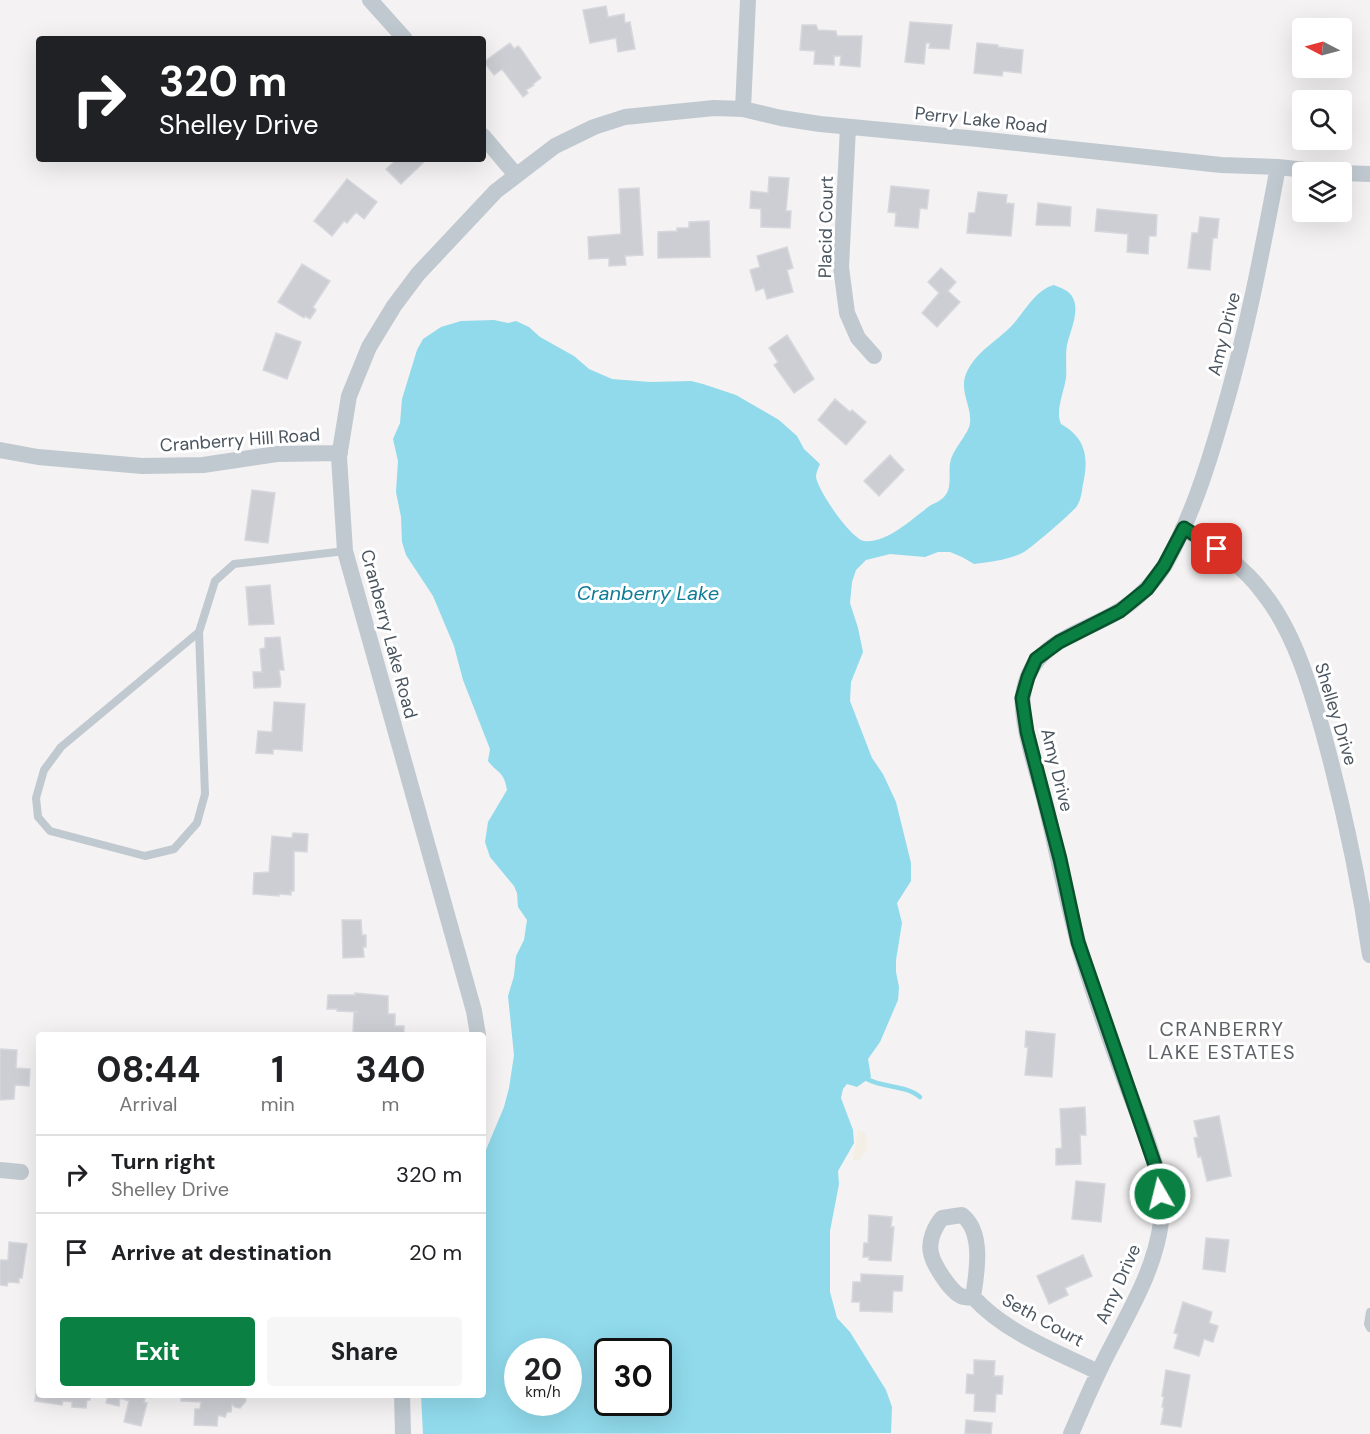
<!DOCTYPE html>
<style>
body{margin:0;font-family:"DM Sans",sans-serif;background:#f6f6f6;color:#202124;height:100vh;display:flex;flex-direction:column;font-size:22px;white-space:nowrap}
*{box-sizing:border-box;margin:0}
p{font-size:20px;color:#757577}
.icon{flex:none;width:33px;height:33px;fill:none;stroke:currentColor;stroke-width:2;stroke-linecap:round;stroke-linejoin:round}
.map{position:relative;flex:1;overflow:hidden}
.sheet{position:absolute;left:36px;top:1032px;width:450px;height:366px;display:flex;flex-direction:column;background:#fff;border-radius:6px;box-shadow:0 6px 24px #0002}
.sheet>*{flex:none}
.guide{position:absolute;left:36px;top:36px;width:450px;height:126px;border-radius:6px;box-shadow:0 6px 24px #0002;background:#202124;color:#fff;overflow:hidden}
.needle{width:39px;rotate:276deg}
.buttons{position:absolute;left:1292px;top:18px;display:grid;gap:12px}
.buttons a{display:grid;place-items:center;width:60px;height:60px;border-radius:6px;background:#fff;box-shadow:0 6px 24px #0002;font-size:30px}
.speed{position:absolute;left:504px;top:1338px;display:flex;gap:12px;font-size:30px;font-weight:700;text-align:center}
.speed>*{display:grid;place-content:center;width:78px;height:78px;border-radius:50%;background:#fff;box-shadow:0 6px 24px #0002;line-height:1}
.speed small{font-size:15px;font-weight:400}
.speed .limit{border:3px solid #111;border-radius:9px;background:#fff;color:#111}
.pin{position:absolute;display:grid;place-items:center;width:51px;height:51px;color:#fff;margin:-26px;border-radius:12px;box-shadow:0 3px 9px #0006}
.me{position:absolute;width:66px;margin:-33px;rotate:352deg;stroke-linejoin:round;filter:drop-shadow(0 0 4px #0008)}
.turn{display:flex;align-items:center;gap:21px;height:126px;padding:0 24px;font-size:27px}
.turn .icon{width:78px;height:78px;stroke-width:2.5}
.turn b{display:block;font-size:42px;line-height:51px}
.eta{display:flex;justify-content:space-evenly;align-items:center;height:102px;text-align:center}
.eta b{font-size:36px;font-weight:700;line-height:42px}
.button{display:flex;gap:12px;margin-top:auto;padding:12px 24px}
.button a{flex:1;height:69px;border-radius:6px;background:#0b8043;color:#fff;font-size:24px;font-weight:700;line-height:69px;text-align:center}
.button a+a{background:#f6f6f6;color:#202124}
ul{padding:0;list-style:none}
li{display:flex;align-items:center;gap:18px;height:78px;padding:0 24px;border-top:2px solid #e0e0e0}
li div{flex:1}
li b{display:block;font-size:22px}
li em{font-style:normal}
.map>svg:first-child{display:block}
</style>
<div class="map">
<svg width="1370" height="1434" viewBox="0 0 1370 1434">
<rect width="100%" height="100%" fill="#f4f2f2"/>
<!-- sand -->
<path fill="#f4efe4" d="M858,1130L865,1133C869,1145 868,1152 858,1161L853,1160Z"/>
<!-- water -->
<path fill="#90daec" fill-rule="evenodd" d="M1054,285C1061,288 1070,291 1073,298C1080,312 1070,331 1067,345C1065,356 1067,367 1066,378C1064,392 1055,411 1061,424C1086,438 1089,458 1083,484C1082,491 1081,500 1077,506C1073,512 1031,548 1024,552C1009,560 991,562 974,564L962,557L950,552H938L925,557L890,554L866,560L856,570L852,582L850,603L858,628L863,652L851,682L850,701L872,758L883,774L896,802L911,863V881L897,903L902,923L896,960V972L899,987L898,1000L880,1042L868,1059L871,1077L857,1087L847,1084L843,1089L841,1098L853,1130L854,1143L838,1171L839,1184L830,1231V1292L837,1318L850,1332L886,1390L892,1407L891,1433L423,1434L421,1395H483V1157L504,1107L509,1088L514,1055L508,996L514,976L516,956L524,940L527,920L518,907L517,893L514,886L490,857L485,842L488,822L507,790C504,771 498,774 488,761L490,749L463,680L454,646L433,596L406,555L402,542L401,517L396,492L398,461L393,439L400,423L402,399L417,350L423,339L441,327L461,321L494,320L508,323L516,321L529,327L540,337L574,356L589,369L612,379L650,382L691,381L703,384L736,395L779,420L797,436L804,449L820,464C818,468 816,473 816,477C818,491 851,539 864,541C887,544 914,517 931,505C935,503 940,501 943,498C954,488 947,472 951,459C955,447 969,433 970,423C972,407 959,391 966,374C976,350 999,341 1015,322C1026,309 1037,289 1054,285ZM518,1352H568V1402H518ZM608,1352H658V1402H608Z"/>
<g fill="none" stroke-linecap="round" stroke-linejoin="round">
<!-- stream -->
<path stroke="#90daec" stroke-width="4.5" d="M867,1079C883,1088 906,1085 920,1097"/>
</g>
<!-- building -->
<path fill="#ccced4" stroke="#d6d8dd" stroke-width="1.5" d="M606,6L608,17L624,14L625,23L630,22L635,49L618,52L616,38L590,43L583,10Z
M910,22L952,25L949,49L929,48L930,43H926L924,64L905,62Z
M802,25H816L818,30L836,31L837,36H862L860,67L840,65L841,56H834V65L814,64L815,51L800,50Z
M510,43L514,49L518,46L521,49L541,78L533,84L534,85L526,90L528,93L523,97L502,69L494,75L484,62Z
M977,43L998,45V47L1023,50L1021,73L1003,71L1002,76L974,73Z
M391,159H427L401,184L386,169L394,162Z
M769,177L789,178L786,211H791L790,228L761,227V209L750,208L751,191L768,193Z
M347,179L377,202L364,219L356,212L347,223L344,221L332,236L314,221Z
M891,186L929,190L927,209L920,208L918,228L895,226L896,213L888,212Z
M639,188L643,255L625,256L626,265L609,266V258L589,259L588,237L621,234L619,189Z
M978,192L1007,195L1006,203L1014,204L1011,236L967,233L969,213H975Z
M1038,203L1071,207L1070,226L1036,225Z
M1097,209L1157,215L1156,236H1149L1148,254L1127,252L1128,234L1095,231Z
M1200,217L1219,219L1217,238H1213L1210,270L1188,268L1192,233H1198Z
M709,221L710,257L658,258V232L677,231V228H689V222Z
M787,247L793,268L787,270L793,292L767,299L764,288L756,291L750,270L760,267L757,256Z
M302,264L330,281L313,307L316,310L310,319L305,316L304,318L278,302Z
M941,268L956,282L948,291L960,302L937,327L922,313L939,293L928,282Z
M276,333L301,342L287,379L263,370Z
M787,335L814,379L794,393L774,365L778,362L769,348Z
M835,399L850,412L852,410L866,422L846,445L818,420Z
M890,455L904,470L879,496L864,481Z
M252,490L275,493L268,543L245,540Z
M270,585L274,624L249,625L246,587Z
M280,637L284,670H279L281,682L280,687L254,688L253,672H262L260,649L265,648V638Z
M274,702L305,704L302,751L273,749V754L256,753L258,731L272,732Z
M293,833L308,834L307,852L294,851V891H291V895L279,894V896L253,894L254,873L269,872L272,836L292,838Z
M342,920H361L362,935H366V947H363L364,957L343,958Z
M355,993L388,996V1014H395V1026H404V1035H366V1033L353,1032L354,1012H358L337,1011V1009H327L328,995H355Z
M1026,1031L1055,1034L1052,1077L1025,1075L1028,1047H1025Z
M0,1049L17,1050L16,1068L30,1069L29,1086L15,1085L14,1099L0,1100Z
M1085,1107L1086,1135H1080L1081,1164L1056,1165V1149L1062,1148L1060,1109Z
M1219,1116L1231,1176L1207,1181L1201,1156L1198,1157L1194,1138L1198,1137L1194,1121Z
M1076,1181L1105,1184L1101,1222L1072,1219Z
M869,1215L892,1217L891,1227H894L891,1261L869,1260V1257H863L864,1243H868Z
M1206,1238L1229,1240L1225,1272L1203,1269Z
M9,1242L27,1244L22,1278H19V1283L8,1282L7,1286L0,1285V1260H8Z
M1083,1255L1092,1276L1065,1288L1068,1295L1049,1304L1037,1276Z
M861,1274L903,1276L902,1291H893L892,1312L860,1311V1302H852L853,1282H861Z
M1183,1302L1212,1312L1209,1323L1218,1326L1213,1342L1204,1339L1199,1356L1174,1348L1178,1334L1174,1333Z
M974,1360L995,1361L994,1376H1003L1002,1394H996L995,1412L974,1411L975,1394L966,1393L967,1374L974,1375Z
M39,1368V1395H91L90,1400H87L86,1408L72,1407V1402L63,1401L62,1405L35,1401Z
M1166,1370L1190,1375L1181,1427L1161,1424L1164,1407H1162L1164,1397L1162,1396Z
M108,1395H146L144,1402L147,1403L141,1426L124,1422L129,1401L120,1398L119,1406L106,1403Z
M181,1395H245L246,1401L240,1408L235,1407L232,1404L231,1412H227L225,1417L218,1415L217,1426L194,1425L195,1409H200L201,1402L181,1401Z
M966,1420L992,1423L991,1434H965Z"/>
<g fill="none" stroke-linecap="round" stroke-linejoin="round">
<!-- lane -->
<path stroke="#c0c9d0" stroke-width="8" d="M199,632L61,747L44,770L36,798L38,817L50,831L145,856L174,849L197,823L205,794L199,632L215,581L234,564L345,551
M1370,1312L1368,1324L1370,1328"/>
<!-- street -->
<path stroke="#c0c9d0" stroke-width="16" d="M370,0L405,39
M743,109L748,0
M848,127L841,267L847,313L858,338L874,356
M483,136L516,175
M1341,173L1370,174
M0,450L38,457L142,466L203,465L277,454L340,453
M1183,528C1214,547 1243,565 1264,594C1294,632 1310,686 1323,732C1343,805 1359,880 1370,955
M478,1035L474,1011L345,551L339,457L349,396L369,347L394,306L418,274L496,191L555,146L594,127L625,117L714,108L743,109L781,118L820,124L978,139L1221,165L1278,167L1324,172
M0,1170L21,1172
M973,1297C970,1297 967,1298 964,1297C952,1295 933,1264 931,1253C928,1241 935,1226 942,1218L962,1215C984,1232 977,1272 973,1297C1006,1333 1055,1351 1098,1372
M402,1395L403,1434
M1071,1434C1083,1406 1095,1378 1109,1351C1130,1310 1155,1269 1161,1222C1167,1178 1140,1122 1125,1081C1108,1035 1091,988 1078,942C1065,894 1056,846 1044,798C1037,772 1020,721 1023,696C1029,643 1078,635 1117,612C1136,601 1155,582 1166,563C1191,518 1207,469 1221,420C1246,337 1262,252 1278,167"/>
</g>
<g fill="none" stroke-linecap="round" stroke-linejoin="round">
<!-- route casing -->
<g stroke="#07532c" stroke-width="15">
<path id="route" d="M1160,1194L1157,1171L1078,942L1060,859L1027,732L1022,698L1028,677L1036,659L1059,642L1120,611L1147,589L1164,566L1184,528L1217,549"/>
</g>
<!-- route -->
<use href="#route" stroke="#0b8043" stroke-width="10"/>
</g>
<g text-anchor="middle" stroke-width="6" stroke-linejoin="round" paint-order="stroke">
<!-- street labels -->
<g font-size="18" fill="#4a555f" stroke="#fff">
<text transform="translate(981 120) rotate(6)" y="6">Perry Lake Road</text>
<text transform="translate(826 227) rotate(-89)" y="6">Placid Court</text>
<text transform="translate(1224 334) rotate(-76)" y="6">Amy Drive</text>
<text transform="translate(240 440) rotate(-4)" y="6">Cranberry Hill Road</text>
<text transform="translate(389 634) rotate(75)" y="6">Cranberry Lake Road</text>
<text transform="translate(1336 714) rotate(73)" y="6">Shelley Drive</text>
<text transform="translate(1057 770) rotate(76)" y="6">Amy Drive</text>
<text transform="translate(1118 1284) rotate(-66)" y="6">Amy Drive</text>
<text transform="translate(1043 1320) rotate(29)" y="6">Seth Court</text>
</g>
<!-- water labels -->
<g font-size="20" font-style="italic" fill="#0e7c96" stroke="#fff">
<text x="648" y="600">Cranberry Lake</text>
</g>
<!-- neighbourhood labels -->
<g font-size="20" letter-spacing="1.5" fill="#5e6267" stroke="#fff">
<text x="1222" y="1036">CRANBERRY<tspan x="1222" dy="23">LAKE ESTATES</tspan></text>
</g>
</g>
</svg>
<div class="buttons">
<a><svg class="needle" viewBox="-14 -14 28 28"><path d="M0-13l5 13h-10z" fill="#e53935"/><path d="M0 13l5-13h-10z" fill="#757577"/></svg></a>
<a><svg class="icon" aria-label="search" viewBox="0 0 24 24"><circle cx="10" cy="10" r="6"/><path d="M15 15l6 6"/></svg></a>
<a><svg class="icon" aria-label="layers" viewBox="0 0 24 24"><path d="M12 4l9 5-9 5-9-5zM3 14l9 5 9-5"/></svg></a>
</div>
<div class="speed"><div>20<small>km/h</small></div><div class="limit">30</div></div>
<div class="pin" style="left:1217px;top:549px;background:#d93025"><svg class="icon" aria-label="arrive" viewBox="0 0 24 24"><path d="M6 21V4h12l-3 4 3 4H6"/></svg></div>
<svg class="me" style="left:1160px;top:1194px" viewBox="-20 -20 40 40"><circle r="17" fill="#0b8043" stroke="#fff" stroke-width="3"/><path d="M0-11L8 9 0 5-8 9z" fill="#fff"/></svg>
<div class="guide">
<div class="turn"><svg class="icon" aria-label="right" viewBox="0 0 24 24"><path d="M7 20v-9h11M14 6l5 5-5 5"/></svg><div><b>320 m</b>Shelley Drive</div></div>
</div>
<section class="sheet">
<div class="eta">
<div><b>08:44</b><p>Arrival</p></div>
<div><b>1</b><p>min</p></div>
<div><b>340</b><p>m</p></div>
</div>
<ul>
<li><svg class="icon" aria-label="right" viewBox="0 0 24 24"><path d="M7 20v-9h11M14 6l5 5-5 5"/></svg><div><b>Turn right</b><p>Shelley Drive</p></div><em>320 m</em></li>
<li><svg class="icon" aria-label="arrive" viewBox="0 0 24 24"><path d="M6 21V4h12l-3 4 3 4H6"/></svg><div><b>Arrive at destination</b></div><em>20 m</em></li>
</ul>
<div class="button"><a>Exit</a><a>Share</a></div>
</section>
</div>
